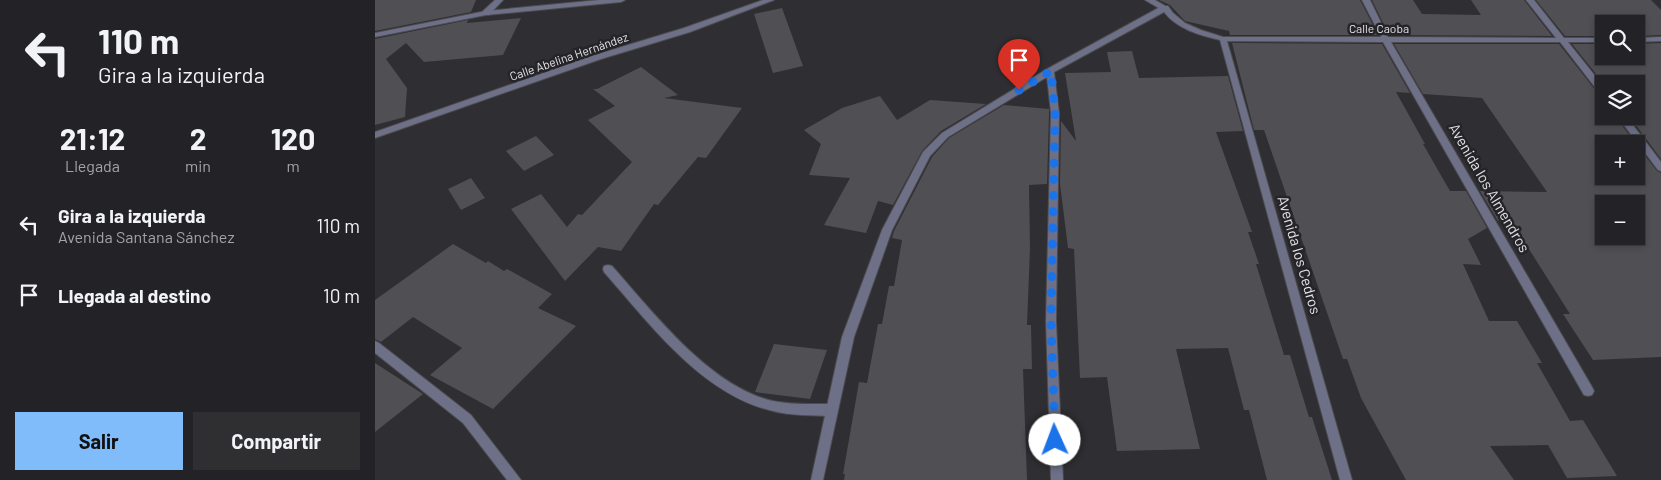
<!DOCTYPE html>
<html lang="es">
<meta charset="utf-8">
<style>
body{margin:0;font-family:Barlow,sans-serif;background:#2f2f32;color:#f1f3f6;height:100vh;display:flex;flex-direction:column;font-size:19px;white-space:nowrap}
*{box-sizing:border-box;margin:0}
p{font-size:16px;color:#a3a4a7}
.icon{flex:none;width:28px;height:28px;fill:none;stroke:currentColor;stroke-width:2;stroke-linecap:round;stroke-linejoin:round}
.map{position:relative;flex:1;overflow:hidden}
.drawer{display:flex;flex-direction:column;background:#232226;width:375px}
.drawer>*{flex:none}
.hud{background:#232226;color:#f1f3f6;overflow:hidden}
.controls{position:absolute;left:1220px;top:15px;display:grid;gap:10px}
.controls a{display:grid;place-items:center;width:50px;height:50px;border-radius:0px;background:#232226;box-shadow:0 2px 8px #0003,0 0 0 1px #403f43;font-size:25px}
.pin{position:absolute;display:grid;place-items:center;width:42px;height:42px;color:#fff;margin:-51px -21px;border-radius:50% 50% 50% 0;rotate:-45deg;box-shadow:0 0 5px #0007}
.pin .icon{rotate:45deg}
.me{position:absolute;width:55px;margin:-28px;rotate:358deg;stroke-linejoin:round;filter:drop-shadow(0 0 4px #0008)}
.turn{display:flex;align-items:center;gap:18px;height:105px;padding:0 15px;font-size:22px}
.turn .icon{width:65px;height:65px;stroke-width:2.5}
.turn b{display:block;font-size:35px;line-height:42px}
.eta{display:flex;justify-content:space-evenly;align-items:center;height:85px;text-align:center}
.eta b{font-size:30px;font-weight:700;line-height:35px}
.action{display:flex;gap:10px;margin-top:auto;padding:10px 15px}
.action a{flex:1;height:58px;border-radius:0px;background:#81bcfa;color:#111;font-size:20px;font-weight:700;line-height:58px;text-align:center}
.action a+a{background:#2f2f32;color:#f1f3f6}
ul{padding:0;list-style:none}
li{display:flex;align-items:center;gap:15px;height:70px;padding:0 15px}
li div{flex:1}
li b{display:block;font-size:19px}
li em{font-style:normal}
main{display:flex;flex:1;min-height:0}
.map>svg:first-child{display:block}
</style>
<main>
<section class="drawer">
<div class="hud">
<div class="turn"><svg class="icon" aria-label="left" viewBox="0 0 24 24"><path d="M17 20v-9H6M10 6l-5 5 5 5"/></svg><div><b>110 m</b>Gira a la izquierda</div></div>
</div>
<div class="eta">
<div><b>21:12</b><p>Llegada</p></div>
<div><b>2</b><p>min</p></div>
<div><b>120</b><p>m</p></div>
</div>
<ul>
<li><svg class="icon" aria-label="left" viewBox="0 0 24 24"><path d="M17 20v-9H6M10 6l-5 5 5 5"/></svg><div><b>Gira a la izquierda</b><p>Avenida Santana Sánchez</p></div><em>110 m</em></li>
<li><svg class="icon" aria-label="arrive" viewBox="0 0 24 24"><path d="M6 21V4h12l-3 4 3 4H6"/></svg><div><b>Llegada al destino</b></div><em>10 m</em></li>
</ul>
<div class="action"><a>Salir</a><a>Compartir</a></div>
</section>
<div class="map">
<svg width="1286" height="480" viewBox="0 0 1286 480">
<rect width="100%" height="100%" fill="#2f2e32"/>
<!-- building -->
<path fill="#504f54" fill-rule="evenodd" d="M0,0H101L96,12L0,31Z
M784,0H985L1003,35H855L854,31L810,21L795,5Z
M997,0H1038L1047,14L1106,15L1096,0H1149L1177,36L1014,35Z
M1161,0H1276L1286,10V35L1261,36V24H1229V36H1190Z
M407,8L428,66L398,73L379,14Z
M146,18L128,55L49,62L31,43L11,59L32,88L30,117L0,125V39L93,20L92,23Z
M857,43L1007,44L1035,93L1021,92L1050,144H1048L1075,191H1091L1112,228L1093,239L1106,265L1088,264L1114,321H1142L1167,363H1162L1195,421L1208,420L1242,476L1192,478L1173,445L1115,446L1139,480H1031L986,398L972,359H968L889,130H879Z
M1286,43V159L1254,116H1261V84H1229L1197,44H1229V56H1261V44Z
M1019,44H1184L1225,96L1229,98V116H1240L1261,144H1229V176H1261V144L1282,171L1286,173V357L1218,360L1188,314H1195L1152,246H1143L1125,220L1123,221L1105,191L1172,192L1107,98L1048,94ZM1229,204H1261V236H1229Z
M757,51L764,78L853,76L868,131L841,132L877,232H873L884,264H881L909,355H915L934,417H937L957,480H892L874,410H869L853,348L801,349L825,449L742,451L732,377L705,378L699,249L693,248L685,184L686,121L701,141L690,73L736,72L732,52Z
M266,67L303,95L289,98L367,108L331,158L323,157L283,205L279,204L246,251L223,247L190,281L136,209L166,194L192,227L203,214L207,215L257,162L213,120L240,106L218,89H222Z
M505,96L522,120L555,100L611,104L566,131L547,151L518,205L503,201L491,233L449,225L475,178L434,175L446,144L429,130L467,108Z
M629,105L674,109V113L672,184L654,185L655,248L652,325H656L657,369H648L652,480H469L470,474H468L484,382L492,383L503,324H507L514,286H519L527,240L517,238L519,231L557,157L574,138Z
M161,136L179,155L149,171L131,151Z
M96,178L110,198L86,210L73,189Z
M78,244L111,263L113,261L129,271L132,269L177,294L163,308L201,326L118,409L55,375L87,348L38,317L6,342L0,339V300Z
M399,344L452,350L435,399L380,392Z
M0,363L48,394L0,432Z"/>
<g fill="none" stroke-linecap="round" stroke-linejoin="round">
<!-- service casing -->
<g stroke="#4c4b4f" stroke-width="2">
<path id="service" d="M233,265L237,266C278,312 335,387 398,401C416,405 436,404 455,404L459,406L461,410L459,414L455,416C436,415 416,416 398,411C327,395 275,324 229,272L228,269L229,266Z"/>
</g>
<!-- minor casing -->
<g stroke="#4c4b4f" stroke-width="2">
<path id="minor" d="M120,0H128L114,15H108V11Z
M388,0H399L315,32L226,59L0,138V132L220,55L309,28Z
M987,0H995L1013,37L1181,38L1151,0H1159L1189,38H1229V42H1193L1229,87V96L1226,95L1185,42H1016L1217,387L1219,391L1217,395L1213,396L1209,395L1008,42L852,41L977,480H965L845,40C824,35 802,29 789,12L679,72L684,113L681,321L688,480H676L671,321L676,113L672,77L573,137L555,156L517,230L479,337L448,480H436L467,337L507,230L548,152L567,133L672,69L787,6H793L798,13L810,23L826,30L848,37H1006Z
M1286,37V41L1261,42V38Z
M1242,116H1251L1286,162V171L1283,170Z
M0,341L4,343L96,415L146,480H132L88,423L0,353Z"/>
</g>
<!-- tertiary casing -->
<g stroke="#4c4b4f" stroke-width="2">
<path id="tertiary" d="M224,0H250L246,2L111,15L0,37V33L111,11Z
M770,0H780L794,8L787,10Z"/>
</g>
<!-- service -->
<use href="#service" fill="#6d7087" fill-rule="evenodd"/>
<!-- minor -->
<use href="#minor" fill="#6d7087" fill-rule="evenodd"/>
<!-- tertiary -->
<use href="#tertiary" fill="#6d7087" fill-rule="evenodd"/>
</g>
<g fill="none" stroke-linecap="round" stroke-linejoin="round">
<!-- route -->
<path stroke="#1a73e8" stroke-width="9" stroke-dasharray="0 16.2" d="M644,90L676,71L680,113L676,321L680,440"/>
</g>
<g text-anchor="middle" stroke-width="5" stroke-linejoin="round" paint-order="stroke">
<!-- far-street labels -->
<g font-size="12" fill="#e3e2e5" stroke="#252428">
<text x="1004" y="33">Calle Caoba</text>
<text transform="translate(194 57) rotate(-19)" y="4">Calle Abelina Hernández</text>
</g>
<!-- street labels -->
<g font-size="15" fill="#e3e2e5" stroke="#252428">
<text transform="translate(1114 188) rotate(60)" y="5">Avenida los Almendros</text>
<text transform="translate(924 255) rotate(74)" y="5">Avenida los Cedros</text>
</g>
</g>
</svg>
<div class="controls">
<a><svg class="icon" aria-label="search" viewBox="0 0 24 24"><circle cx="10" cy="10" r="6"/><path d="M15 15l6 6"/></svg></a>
<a><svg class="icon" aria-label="layers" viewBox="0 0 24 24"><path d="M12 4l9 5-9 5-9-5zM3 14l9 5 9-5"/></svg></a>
<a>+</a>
<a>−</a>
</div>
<div class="pin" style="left:644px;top:90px;background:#d93025"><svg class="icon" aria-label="arrive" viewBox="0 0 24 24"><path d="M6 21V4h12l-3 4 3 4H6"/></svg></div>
<svg class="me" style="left:680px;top:440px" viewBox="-20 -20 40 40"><circle r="19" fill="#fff"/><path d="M0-13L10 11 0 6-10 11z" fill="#1a73e8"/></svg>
</div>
</main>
